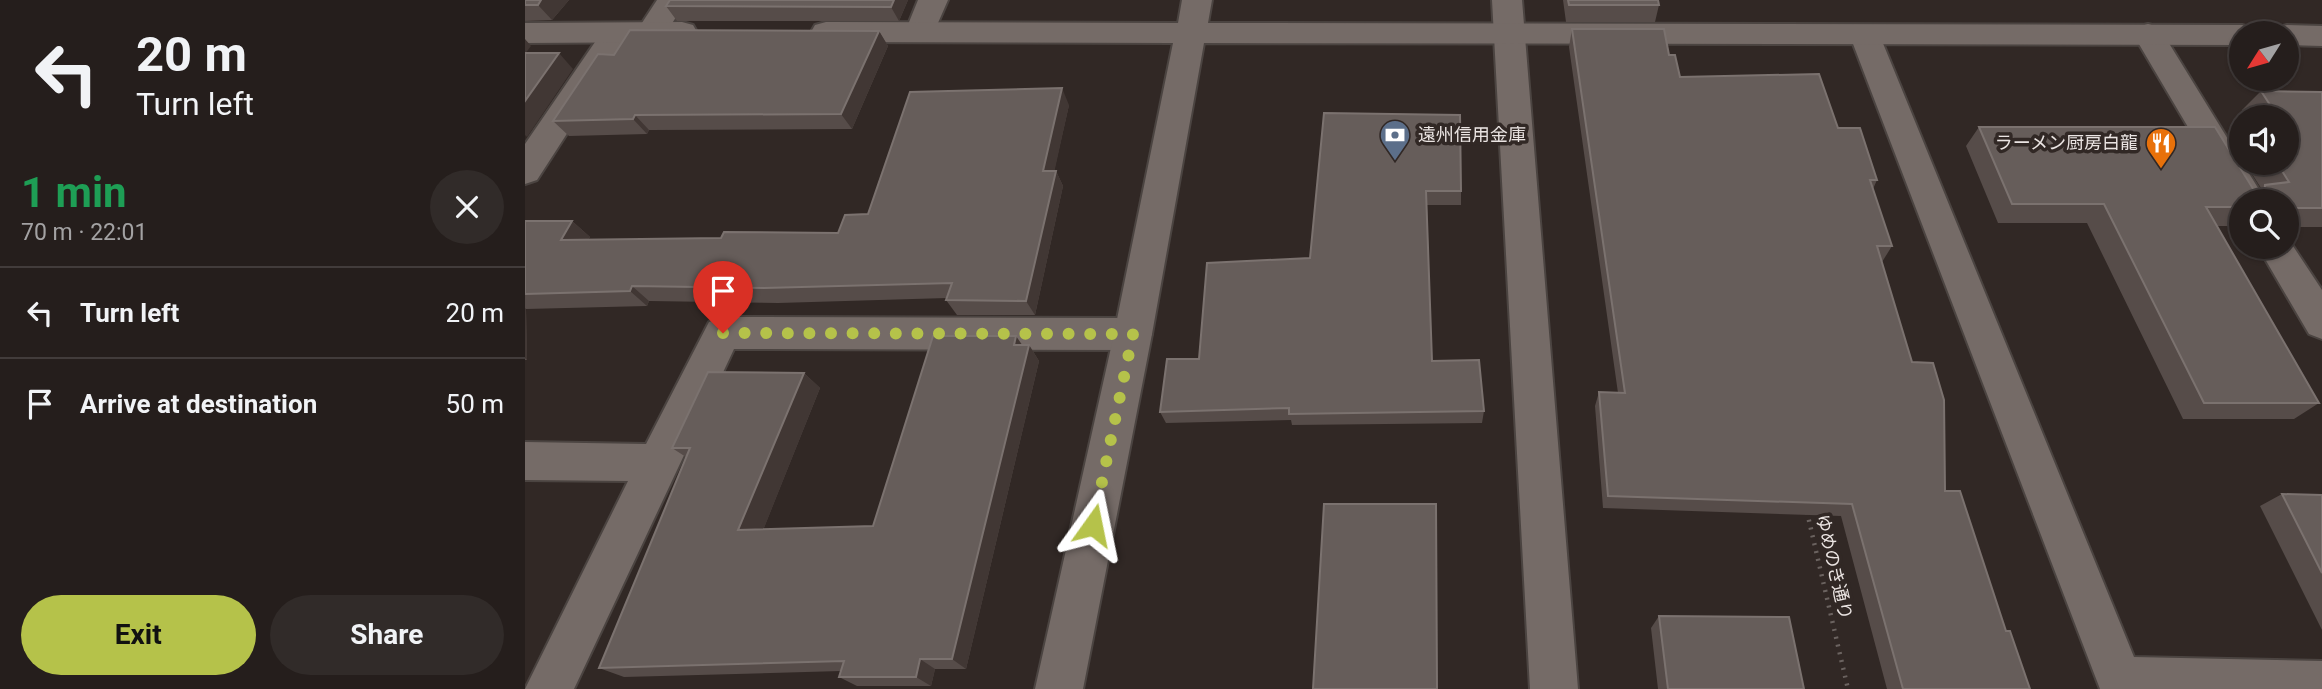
<!DOCTYPE html>
<meta charset="utf-8">
<style>
body{margin:0;font-family:Roboto,"Noto Sans JP",sans-serif;background:#312b29;color:#f1f3f6;height:100vh;display:flex;flex-direction:column;font-size:26px;white-space:nowrap}
*{box-sizing:border-box;margin:0}
p{font-size:23px;color:#a3a2a3}
.icon{flex:none;width:38px;height:38px;fill:none;stroke:currentColor;stroke-width:2;stroke-linecap:round;stroke-linejoin:round}
.map{position:relative;flex:1;overflow:hidden}
.side{display:flex;flex-direction:column;background:#251e1c;width:525px}
.side>*{flex:none}
.top-card{background:#251e1c;color:#f1f3f6;overflow:hidden}
.needle{width:46px;rotate:233deg}
.fabs{position:absolute;left:1704px;top:21px;display:grid;gap:14px}
.fabs a{display:grid;place-items:center;width:70px;height:70px;border-radius:50%;background:#251e1c;box-shadow:0 2px 5px #0004,0 0 0 2px #423c3b;font-size:35px}
.pin{position:absolute;display:grid;place-items:center;width:60px;height:60px;color:#fff;margin:-72px -30px;border-radius:50% 50% 50% 0;rotate:-45deg;box-shadow:0 0 7px #0007}
.pin .icon{rotate:45deg}
.me{position:absolute;width:77px;margin:-38px;rotate:12deg;stroke-linejoin:round;filter:drop-shadow(0 0 5px #0008)}
.turn{display:flex;align-items:center;gap:24px;height:147px;padding:0 21px;font-size:32px}
.turn .icon{width:91px;height:91px;stroke-width:2.5}
.turn b{display:block;font-size:49px;line-height:60px}
.round{display:grid;place-items:center;flex:none;width:74px;height:74px;border-radius:37px;background:#312b29}
.overview{display:flex;align-items:center;justify-content:space-between;height:119px;padding:0 21px}
h1{font-size:42px;font-weight:700;line-height:52px;color:#1e9e55}
.action{display:flex;gap:14px;margin-top:auto;padding:14px 21px}
.action a{flex:1;height:80px;border-radius:42px;background:#b5c24a;color:#111;font-size:28px;font-weight:700;line-height:80px;text-align:center}
.action a+a{background:#312b29;color:#f1f3f6}
ul{padding:0;list-style:none}
li{display:flex;align-items:center;gap:21px;height:91px;padding:0 21px;border-top:2px solid #423c3b}
li div{flex:1}
li b{display:block;font-size:26px}
li em{font-style:normal}
main{display:flex;flex:1;min-height:0}
.map>svg:first-child{display:block}
</style>
<main>
<section class="side">
<div class="top-card">
<div class="turn"><svg class="icon" aria-label="left" viewBox="0 0 24 24"><path d="M17 20v-9H6M10 6l-5 5 5 5"/></svg><div><b>20 m</b>Turn left</div></div>
</div>
<div class="overview"><div><h1>1 min</h1><p>70 m · 22:01</p></div><a class="round"><svg class="icon" aria-label="close" viewBox="0 0 24 24"><path d="M6 6l12 12M18 6L6 18"/></svg></a></div>
<ul>
<li><svg class="icon" aria-label="left" viewBox="0 0 24 24"><path d="M17 20v-9H6M10 6l-5 5 5 5"/></svg><div><b>Turn left</b></div><em>20 m</em></li>
<li><svg class="icon" aria-label="arrive" viewBox="0 0 24 24"><path d="M6 21V4h12l-3 4 3 4H6"/></svg><div><b>Arrive at destination</b></div><em>50 m</em></li>
</ul>
<div class="action"><a>Exit</a><a>Share</a></div>
</section>
<div class="map">
<svg width="1797" height="689" viewBox="0 0 1797 689">
<rect width="100%" height="100%" fill="#312825"/>
<g fill="none" stroke-linecap="round" stroke-linejoin="round">
<!-- street casing -->
<g stroke="#4b4441" stroke-width="4">
<path id="street" d="M132,0H162L137,39L126,42L115,39L111,32Z
M393,0H423L406,39L395,42L384,39L380,32Z
M967,0H997L1053,689H1005Z
M92,23L103,26L107,33L12,180L0,184V144L81,26Z
M1623,24L1634,27L1741,201H1717V212L1712,210L1608,34L1612,27Z
M1340,26L1351,29L1355,36L1609,657L1797,661V689H1575L1325,36L1329,29Z
M1762,237L1797,290V339L1784,334L1733,247H1762Z
M198,317L608,318L622,323L627,334L622,345L608,350L209,349L49,689H0L103,481L0,480V442L121,444L184,322Z"/>
</g>
<!-- secondary casing -->
<g stroke="#4b4441" stroke-width="4">
<path id="secondary" d="M657,0H687L683,23L1717,25L1728,28L1731,33H1717V45L679,43L627,334L558,689H510L589,334L648,43L301,42L290,39L286,32L290,25L301,22L653,23Z
M157,22L168,25L172,32L168,39L157,42L0,43V23Z
M1762,25L1797,26V46L1762,45V33H1748L1751,28Z"/>
</g>
<!-- path -->
<path stroke="#6b6360" stroke-width="4.5" stroke-dasharray="2 6" stroke-linecap="butt" d="M1282,512L1323,689"/>
<!-- street -->
<use href="#street" fill="#756b67" fill-rule="evenodd"/>
<!-- secondary -->
<use href="#secondary" fill="#756b67" fill-rule="evenodd"/>
</g>
<!-- wall -->
<path fill="#564c49" d="M0,0H44L27,20L0,21Z
M383,0L374,21H152L141,6Z
M1038,0H1133L1134,5L1130,22H1041Z
M1047,29L1144,55L1155,77L1313,128L1352,180L1348,189L1367,246L1357,262L1420,491L1481,631L1505,689H1362L1316,516L1078,508L1070,406L1074,392L1093,393L1044,47Z
M354,31L363,46L327,129L124,130L122,134L44,136L28,121L89,55Z
M1736,91L1797,92V227H1762V201H1717V226H1692L1794,403L1769,419H1658L1562,223H1473L1441,146L1454,127L1731,193L1736,188L1720,163H1762V117H1721L1717,110Z
M544,105L529,171H531L538,186L510,315H432L421,300L422,298L253,303L124,301L122,306L1,309L2,360H0V221H47L65,237L63,240L196,238L313,233L343,214Z
M799,113L936,191V205H902L907,361L959,411L957,423L767,425L766,420L641,423L635,412L674,359L785,258Z
M1717,140V157L1711,147Z
M497,345H504L514,361L441,669H410L406,686H332L314,677L316,671L99,677L74,668L161,457L147,448L279,373L295,388L238,530L348,526Z
M1757,494L1797,495V630L1735,506Z
M1134,616L1279,689H1133L1126,628Z"/>
<!-- shaded-wall -->
<path fill="#413734" d="M16,0H44L27,20L13,5Z
M369,0H383L374,21L366,7Z
M354,31L363,46L327,129L316,114Z
M0,39L6,46L0,54Z
M34,53L48,69L2,137L0,135V101Z
M537,88L544,105L526,187L518,171Z
M110,115L124,130L122,134L108,119Z
M531,171L538,186L510,315L501,301Z
M47,221L65,237L54,255L36,240Z
M107,286L124,301L122,306L105,291Z
M0,308L1,309L2,360L0,358Z
M491,336L502,352L489,345Z
M504,345L514,361L441,669L427,659Z
M279,373L295,388L233,543L213,530Z
M395,659L410,669L406,686L391,677Z"/>
<!-- building -->
<path fill="#665d5a" stroke="#7b726f" stroke-width="2" d="M0,0H16L13,5H0Z
M145,0H369L366,7L141,6Z
M1043,0H1133L1134,5H1044Z
M1047,29H1139L1144,55H1150L1155,77L1294,74L1313,128H1335L1352,180H1345L1367,246H1352L1387,362L1408,363L1419,400L1420,491H1435L1481,631H1485L1505,689H1378L1327,504L1083,496L1074,392L1100,393Z
M105,30L354,31L316,114L110,115L108,119L28,121L73,54L89,55Z
M0,53H34L0,101Z
M537,88L518,171H531L501,301L421,300L427,283L239,288L107,286L105,291L0,294V221H47L36,240L196,238L199,232L313,233L320,215L343,214L385,92Z
M1736,91L1797,92V208H1762V201H1717V207H1681L1794,403H1679L1579,204H1487L1454,127H1690L1730,192L1739,195L1740,185L1764,182L1752,163H1762V117H1753Z
M799,113L935,115L936,191H901L907,361L954,360L959,411L764,414V408L635,412L642,359H674L682,263L785,258Z
M408,336H491L489,345H504L427,659H395L391,677H314L319,661L74,668L165,448H147L183,372L279,373L213,530L348,526Z
M1757,494L1797,495V573Z
M799,504H911L912,689H788Z
M1134,616L1264,617L1279,689H1143Z"/>
<g fill="none" stroke-linecap="round" stroke-linejoin="round">
<!-- route -->
<path stroke="#b5c24a" stroke-width="12" stroke-dasharray="0 21.6" d="M198,333L608,334L568,525"/>
</g>
<!-- icons -->
<defs>
<g id="bank-pin" transform="scale(1.575)"><path d="M0 17L-7.5 6A9.5 9.5 0 1 1 7.5 6Z" fill="#5c6f8a" stroke="#312825"/><path d="M-6-4H6V4H-6ZM0-2.3a2.3 2.3 0 1 0 0 4.6a2.3 2.3 0 1 0 0-4.6Z" fill="#fff"/></g>
<g id="restaurant-pin" transform="scale(1.575)"><path d="M0 17L-7.5 6A9.5 9.5 0 1 1 7.5 6Z" fill="#e8710a" stroke="#312825"/><path d="M-5-6h1v4h1v-4h1v4h1v-4h1v5L-1.5 .5V6h-2V.5L-5-1ZM5-6V6H3V1.5H1.5Q1.5-4 5-6Z" fill="#fff"/></g>
</defs>
<g fill-rule="evenodd">
<use href="#bank-pin" x="870" y="135"/>
<use href="#restaurant-pin" x="1636" y="143"/>
</g>
<g text-anchor="middle" stroke-width="7" stroke-linejoin="round" paint-order="stroke">
<!-- poi labels -->
<g font-size="18" fill="#eae4e2" stroke="#312825" text-anchor="start">
<text x="893" y="141">遠州信用金庫</text>
<text x="1613" y="149" text-anchor="end">ラーメン厨房白龍</text>
</g>
<!-- street labels -->
<g font-size="18" fill="#eae4e2" stroke="#312825">
<text transform="translate(1309 567) rotate(77)" y="6">ゆめのき通り</text>
</g>
</g>
</svg>
<div class="fabs">
<a><svg class="needle" viewBox="-14 -14 28 28"><path d="M0-13l5 13h-10z" fill="#e53935"/><path d="M0 13l5-13h-10z" fill="#a3a2a3"/></svg></a>
<a><svg class="icon" aria-label="sound" viewBox="0 0 24 24"><path d="M4 9h4l5-4v14l-5-4H4zM17 9q2 3 0 6"/></svg></a>
<a><svg class="icon" aria-label="search" viewBox="0 0 24 24"><circle cx="10" cy="10" r="6"/><path d="M15 15l6 6"/></svg></a>
</div>
<div class="pin" style="left:198px;top:333px;background:#d93025"><svg class="icon" aria-label="arrive" viewBox="0 0 24 24"><path d="M6 21V4h12l-3 4 3 4H6"/></svg></div>
<svg class="me" style="left:568px;top:525px" viewBox="-20 -20 40 40"><path d="M0-17L14 15 0 8-14 15z" fill="#b5c24a" stroke="#fff" stroke-width="4"/></svg>
</div>
</main>
